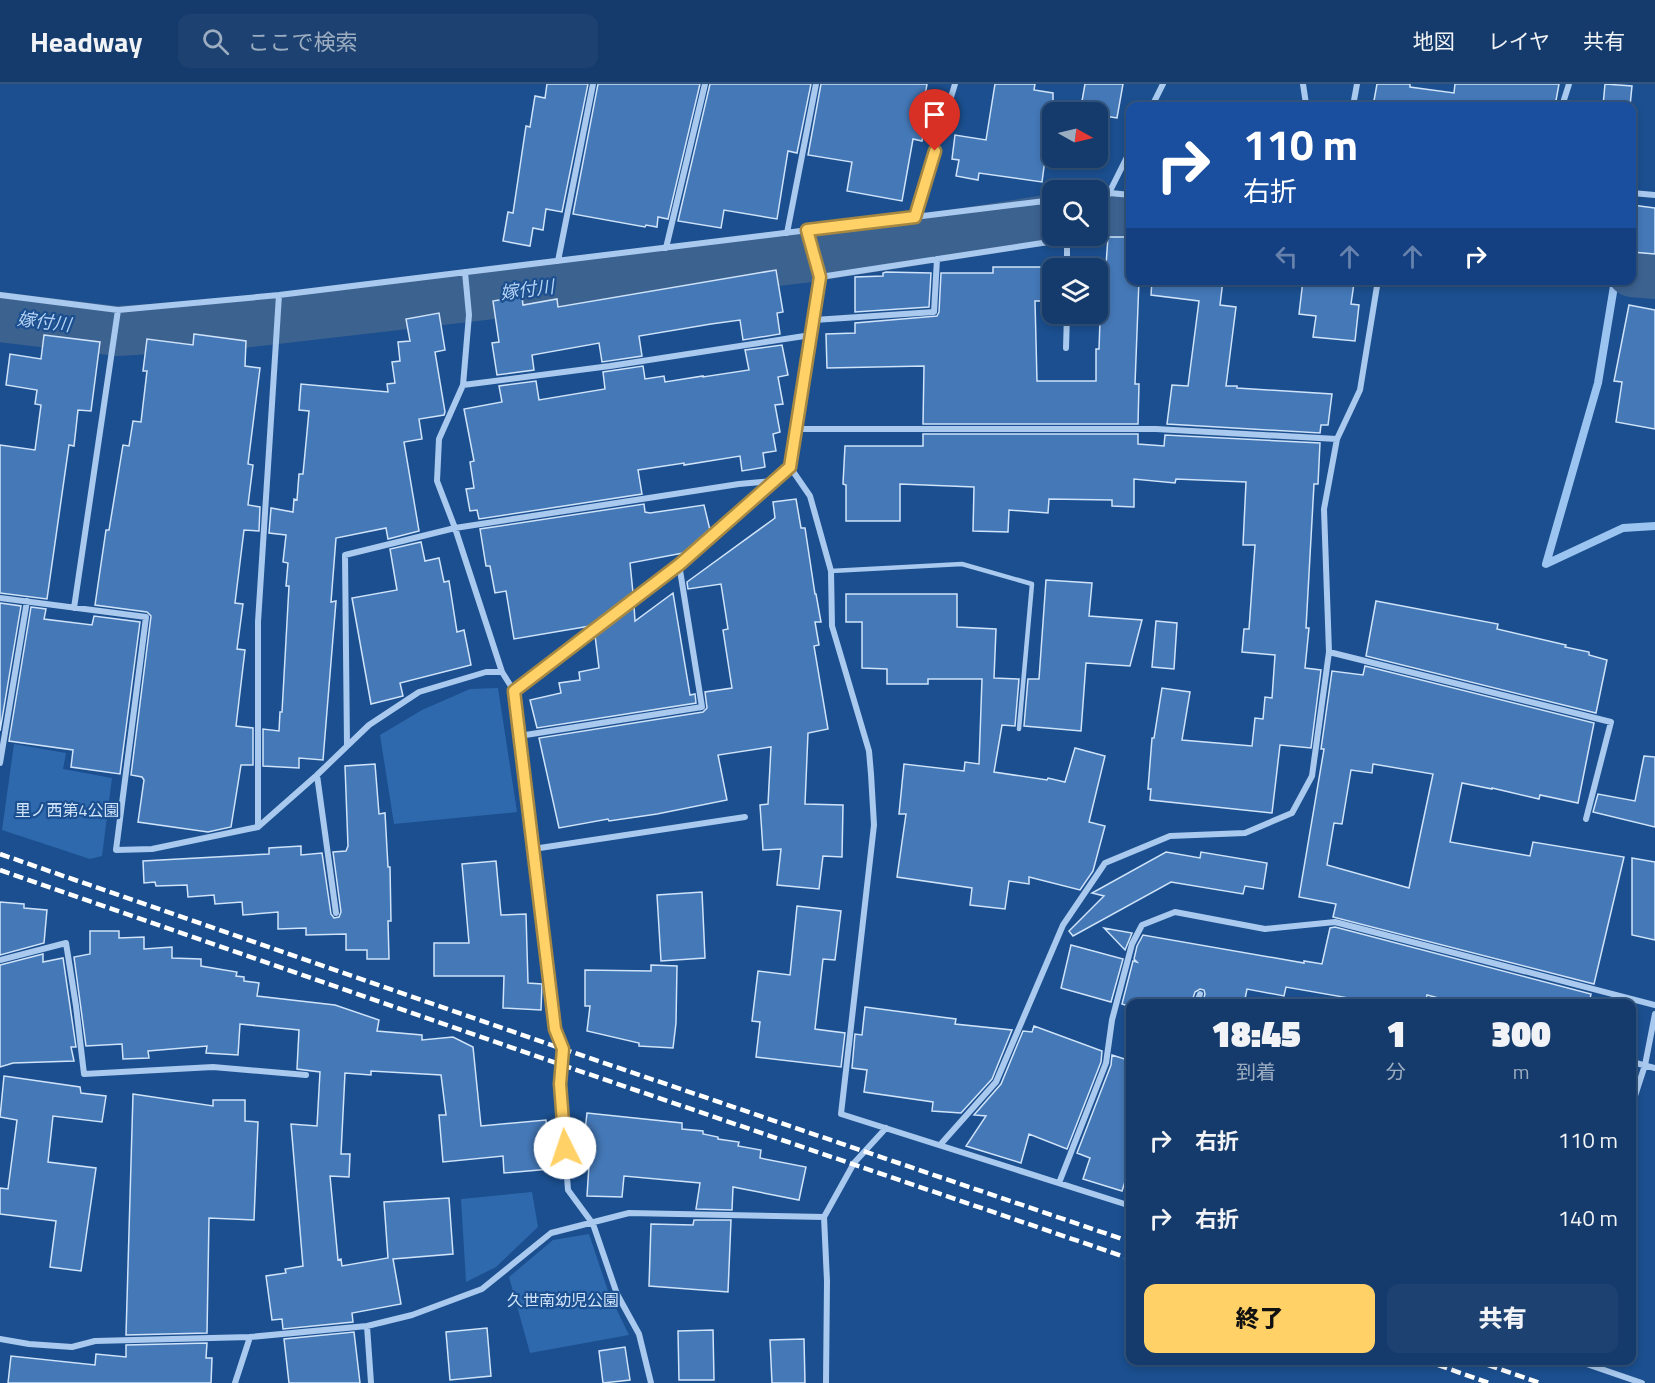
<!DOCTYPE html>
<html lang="ja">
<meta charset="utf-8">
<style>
body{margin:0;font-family:"Titillium Web","Noto Sans JP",sans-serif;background:#1d4271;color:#f1f3f6;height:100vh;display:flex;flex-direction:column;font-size:22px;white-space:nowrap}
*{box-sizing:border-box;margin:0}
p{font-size:20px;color:#9dadc1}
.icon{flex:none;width:33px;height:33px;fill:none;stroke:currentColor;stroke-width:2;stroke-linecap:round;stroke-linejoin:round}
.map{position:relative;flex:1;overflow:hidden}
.details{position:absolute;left:1126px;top:915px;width:510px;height:366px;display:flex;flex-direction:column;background:#143b6b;border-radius:12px;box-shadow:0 3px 9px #0003,0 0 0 2px #33557e}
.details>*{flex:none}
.banner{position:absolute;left:1126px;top:18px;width:510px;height:183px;border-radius:12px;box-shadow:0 3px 9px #0003,0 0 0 2px #33557e;background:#1a4fa0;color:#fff;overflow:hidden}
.needle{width:39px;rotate:98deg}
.tools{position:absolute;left:1042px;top:18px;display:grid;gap:12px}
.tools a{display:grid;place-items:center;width:66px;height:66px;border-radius:12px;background:#143b6b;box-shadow:0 3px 9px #0003,0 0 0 2px #33557e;font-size:30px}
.pin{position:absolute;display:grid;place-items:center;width:51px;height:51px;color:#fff;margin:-62px -26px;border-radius:50% 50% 50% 0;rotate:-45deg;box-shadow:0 0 6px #0007}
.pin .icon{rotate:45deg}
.me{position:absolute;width:66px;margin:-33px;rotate:356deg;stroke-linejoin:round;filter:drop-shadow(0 0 4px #0008)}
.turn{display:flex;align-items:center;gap:21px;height:126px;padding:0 18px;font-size:27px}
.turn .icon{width:78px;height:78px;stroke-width:2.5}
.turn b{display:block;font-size:42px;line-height:51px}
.lanes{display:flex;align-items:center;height:57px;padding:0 18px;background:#0003;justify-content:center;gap:30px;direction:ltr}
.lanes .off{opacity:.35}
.eta{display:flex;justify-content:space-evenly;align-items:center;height:102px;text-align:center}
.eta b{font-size:36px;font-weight:800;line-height:42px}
.primary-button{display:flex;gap:12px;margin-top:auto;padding:12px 18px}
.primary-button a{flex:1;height:69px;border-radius:12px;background:#ffd166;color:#111;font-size:24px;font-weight:800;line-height:69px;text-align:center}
.primary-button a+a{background:#1d4271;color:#f1f3f6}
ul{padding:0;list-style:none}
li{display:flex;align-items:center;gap:18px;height:78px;padding:0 18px}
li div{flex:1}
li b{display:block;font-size:22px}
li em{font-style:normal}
header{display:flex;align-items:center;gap:36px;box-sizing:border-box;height:84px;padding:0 30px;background:#143b6b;border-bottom:2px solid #33557e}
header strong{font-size:28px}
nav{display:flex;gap:33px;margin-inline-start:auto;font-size:21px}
.search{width:420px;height:54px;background:#1d4271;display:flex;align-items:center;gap:15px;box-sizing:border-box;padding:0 21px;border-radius:12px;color:#9dadc1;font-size:22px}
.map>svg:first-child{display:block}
</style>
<header>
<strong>Headway</strong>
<div class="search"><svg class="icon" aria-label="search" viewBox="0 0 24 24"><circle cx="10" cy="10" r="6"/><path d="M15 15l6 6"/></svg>ここで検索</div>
<nav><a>地図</a><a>レイヤ</a><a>共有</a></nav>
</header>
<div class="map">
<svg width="1655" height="1299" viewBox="0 0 1655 1299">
<rect width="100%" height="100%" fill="#1b4f8f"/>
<!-- green -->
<path fill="#2e69ad" d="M498,604L517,728L394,740L380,651L422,626L470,605Z
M14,660L66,669L63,685L112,694L102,772L90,775L2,746Z
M532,1108L538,1143L496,1183L466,1198L461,1115Z
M589,1150L609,1210L629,1251L530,1269L509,1193L553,1156Z"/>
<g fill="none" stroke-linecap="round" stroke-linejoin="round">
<!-- stream -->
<path stroke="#9cc4f0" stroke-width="8" d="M1615,196L1598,299L1546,480L1623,444L1655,442"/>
<!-- river -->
<path stroke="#3c6290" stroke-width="50" d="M1098,129L1131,133
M1632,188L1655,190
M0,233L117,247L234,240L803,174L1053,135"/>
</g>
<!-- building -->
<path fill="#4478b7" stroke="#cfe3fa" stroke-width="1.5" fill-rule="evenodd" d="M547,0H588L562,128L546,125L543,146L533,144L530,162L503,157L508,128L513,129L526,42L530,43L535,12L545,14Z
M598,0H700L668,135L658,133L657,143L646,141L645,143L573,130Z
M710,0H811L797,69L788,67L777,135L724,126L721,144L678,137Z
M821,0H927L925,12H929L922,57L913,55L902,117L847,107L852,78L808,71Z
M995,0H1035L1034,6L1053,9V69L1046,68L1042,98L979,89L978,96L956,92L959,76L952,75L955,51L986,56Z
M1085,0H1123L1117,34L1098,31V28H1080Z
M1377,0H1410V3L1454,9L1455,0H1559L1555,22H1373Z
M1605,0L1632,2L1630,22H1603Z
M1632,121L1655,124V170L1632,168Z
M1108,153H1131V196H1139L1135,300H1139L1138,340H923L924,282L827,284L826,250L855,249V239L937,232L939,228L941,189H993V183H1053V217H1035L1037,297H1096V265H1099L1101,209H1104Z
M776,186L783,228L777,229L780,250L743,256L740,236L711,240L639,252L642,272L602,278L599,259L532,271L534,286L497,291L492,259L499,258L493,217L522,212L523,221L557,215L558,223Z
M886,188L931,189L929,223L855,228V193L883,192V189Z
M1152,196H1223L1220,221L1236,223L1226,302H1237V304L1332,310L1328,341H1321L1320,349L1167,340L1172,301L1188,302L1199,217L1151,211Z
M1303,196L1354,199L1351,220L1359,221L1355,257L1313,253L1316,232L1299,230Z
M1629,221L1655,226V345L1616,338L1622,298L1614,297Z
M439,229L445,266L435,268L445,328L444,331L419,335L422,355L404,358L419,447L388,455L386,444L336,454L331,518L336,517L323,676L299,674V684L263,682V645L279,647L280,628H282L289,502H286L288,479L283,478L286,451L269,449L271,424L293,428L294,415L297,416L299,390H303L309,327L299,326L301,300L388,308L387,300L395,299L392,278L400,277L398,258L410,257L406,235Z
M194,250L246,257L245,282L260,284L248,380L253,381L248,421L260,423L259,447L244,446L235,519L243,520L237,565L245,566L236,642L253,644V681H241L231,743L208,748L138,738L144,696L142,693L131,691L151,532L147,528L95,521L106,446H109L123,361L129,362L133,337L141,338L147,287H143L147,255L193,261Z
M44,251L100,258L91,327L78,326L74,362L69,361L47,515L0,509V361L35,366L41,321L35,320L37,306L6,301L10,270L41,275Z
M782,261L788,291L778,293L783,320L775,321L780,348L773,350L776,367L763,369L765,383L742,387L740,372L684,381V379L638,386L642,410L479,435L477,426L470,427L466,405L474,404L470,378L474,377L464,325L502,318L499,302L536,297L539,316L605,305L603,288L643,282L645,295L664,292L665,298L703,292V293L749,286L745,266Z
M923,350H1138V360L1164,362L1165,351L1320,359L1318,400H1314L1306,544H1309L1305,584L1321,586L1311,664L1280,661L1272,729L1150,716L1151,705H1148L1152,654H1154L1162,604L1190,608L1182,656L1252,662L1255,634L1263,635L1265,613L1272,614L1275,571L1242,568L1244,545H1249L1255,461H1243L1246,398L1176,395L1175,399L1134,395V423L1112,422V416L1049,415L1048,429L1009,426L1008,448L973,447L974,403L900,400V437H846V401L843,400L845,362H923Z
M796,415L801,444H805L815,510H816L821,538H815L819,561L814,562L828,645L808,649L805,720L843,721L842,773L823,772L819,805L777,801L781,765L763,766L760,721L768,720L771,663L718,671L727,716L657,730L609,737L608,735L559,744L539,654L703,628L707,624L705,608L732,604L723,546L728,545L721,500L688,505L687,498L775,434L773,418Z
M644,420L645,428L650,429L704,421L710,446L683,469L630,479L633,509L590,542L514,555L506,507L495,509L490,482H486L480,445Z
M421,458L425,477L439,474L444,498L449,497L457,548L464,546L471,581L400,599L403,612L371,620L352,514L397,506L390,465Z
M1046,496L1092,499L1089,532L1142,536L1130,582L1086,579L1081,647L1024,642L1028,595H1039Z
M673,509L690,611L695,610L696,619L537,644L530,616L561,609L559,599L580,596L579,588L599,584L595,551L634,522L635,537Z
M846,510H957V543L996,545L994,594L1019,595L1015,642L1002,641L994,688L1047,696L1048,694L1065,698L1075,664L1105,672L1089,738L1105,742L1093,787L1080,806L1029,793V800L1009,797L1005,825L970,821L972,804L897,793L906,730H899L904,680L964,687L965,678L979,680L982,595H928V600H887V585L862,584V538H846Z
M1376,517L1498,540L1497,545L1566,561L1565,563L1589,568V571L1607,576L1596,629L1366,572Z
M0,519L21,522L0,647Z
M31,523L46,525L44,535L92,541L94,532L140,538L120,690L71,683L73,666L9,657Z
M1156,537L1177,539L1174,585L1152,583Z
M1365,582L1594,639L1578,719L1540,711L1539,715L1492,704V705L1462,699L1450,758L1530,772L1533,758L1624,773L1594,900L1333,833L1336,820L1299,813L1324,665H1321L1332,587L1363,591ZM1373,680L1433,690L1409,804L1327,781L1334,739L1342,740L1351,686L1372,689Z
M1644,672L1655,673V743L1593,728L1598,710L1635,717Z
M375,680L379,730L385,729L388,783H390L391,837H388L389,875H367V866H346V850L306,851V844L278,845V828L243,831L242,818L215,820L214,811L188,813L187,801L156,802L155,798L144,799L143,777L269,770V764L301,762V771L322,769L331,830L334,834L339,833L341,828L333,768L346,767L348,762L345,682Z
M1166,768L1200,774L1201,768L1267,779L1263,805L1245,802L1243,810L1171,798L1073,852L1069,847L1104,812L1092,809Z
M1632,774L1655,778V856L1632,851Z
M496,777L501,831L526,830L528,899L542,900L541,926L503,924L504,892H434V859H469L462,780Z
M702,808L705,874L661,877L657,811Z
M0,818L24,820V824L47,826L44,859L0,871Z
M797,822L841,827L835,876L823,875L815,945L845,949L841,983L756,973L760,938L752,937L758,887L790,891Z
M1335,843L1591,910L1589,920H1461L1427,911L1425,920H1348L1349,914L1286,903L1284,912L1247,905L1244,920H1202L1205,910L1204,906L1200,905L1195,908L1191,920H1131V923L1122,920L1133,877L1137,878L1134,875L1137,862L1143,851L1304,879V877L1322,880L1330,844Z
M1104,844L1132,849L1125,866Z
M90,847H119V854L144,853V865L172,863V874L201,875V882L237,888L236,892L244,893V897L259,899L257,912L335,921L379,936L377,947L422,951V956L453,953L473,963L481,1042L546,1036L550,1085L504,1089L503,1072L443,1078L439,1031H446L441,991L371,987V991L345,989L341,1070H350L349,1093L330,1092L338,1176L341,1175L342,1182L388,1174L384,1118L449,1114L453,1170L393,1175L401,1220L352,1229L353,1238L283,1245L282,1235L272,1236L266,1192L286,1189L285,1185L303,1182L291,1040L317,1042L320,988L297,985L299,946L240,940L238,971L206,969L207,962L148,967L149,974L123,975L122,960L86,962L74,873L90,870Z
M1071,861L1123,875L1111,918L1061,904Z
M43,870V878L63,874L76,963H71L74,977L13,979L0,983V881Z
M651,881L677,882L676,939L673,964L639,962V959L587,947L590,922H585V886L651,887Z
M865,923L956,935L955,940L1012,946L992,995L961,1029L932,1027L933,1018L864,1008L867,986L852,984L855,950L862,951Z
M1034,942L1102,967L1101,978L1067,1065L1029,1050L1021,1079L966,1062L986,1032L974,1031L1001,1000L1023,947L1032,948Z
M1112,971L1131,977V1079L1122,1107L1083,1095L1090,1074L1077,1069L1111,981Z
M4,992L80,1003L81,1009L106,1012L102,1038L53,1032L48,1078L96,1084L81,1187L50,1183L56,1137L0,1130V1104L8,1105L17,1036L0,1033Z
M133,1010L213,1022V1016H245V1037L258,1038L254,1136L209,1134L207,1249L126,1251Z
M587,1029L682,1039V1045L703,1047V1050L718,1053V1055L739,1058L738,1062L761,1066L760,1074L806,1083L799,1116L733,1103L732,1126L696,1125L700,1099L624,1092L622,1113L587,1112L589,1081H581Z
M694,1136H731L728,1208L649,1202L651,1140L693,1141Z
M487,1244L491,1292L450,1296L446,1248Z
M713,1246L714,1296H679L678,1247Z
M354,1248L360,1299H289L284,1255Z
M804,1255L805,1299H772L770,1256Z
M207,1259L206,1274H212L211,1299H8L11,1272L95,1281L96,1270L126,1273V1261Z
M625,1263L630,1296L603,1299L599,1267Z"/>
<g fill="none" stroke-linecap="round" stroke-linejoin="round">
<!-- service -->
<path stroke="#a9c9ee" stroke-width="4.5" d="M831,487L962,480L1032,500L1019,645"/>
<!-- minor -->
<path stroke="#a9c9ee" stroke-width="6" d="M1303,0L1306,20L1318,22
M1152,22L1163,0
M1353,22L1357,0
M1562,22L1569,0
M1632,109L1655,111
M1098,111L1109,109L1131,111
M1098,131L1131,65
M915,133L955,0
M787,149L816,0
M666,164L705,0
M558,177L593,0
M1067,184V155
M465,188L469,231L463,301L439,355L437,397L455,444L502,588L514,607L555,945L563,965L560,1000L568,1106L593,1140L617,1210L639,1250L651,1299
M820,193L1088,152
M0,211L118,226L279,211L1053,116
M814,236L934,228L937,175
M1066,264L1067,230
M463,301L610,282L811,251
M796,345H1156L1337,355
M790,383L810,412L831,487L832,542L869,667L871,690L874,741L841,1030L1131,1122
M0,514L146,533L116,766L152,765L258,743L317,691L369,641L419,608L486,588H502
M74,524L118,226
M1329,568L1611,638L1586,735
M514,607L679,480L790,383L820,193L807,146
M519,652L702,623L679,480
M347,662L345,471L455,444L739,400L773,397
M0,679L27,517
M317,691L336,829
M258,743V538L279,211
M533,765L745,733
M0,876L66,859L76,922L84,990L213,983L306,991
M1196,920L1200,910
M1632,978L1655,984
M1632,1021L1645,981L1655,930
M940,1061L996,998L1063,841L1105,779L1170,752L1245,749L1292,729L1312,692L1329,568L1324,425L1337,355L1360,306L1378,196
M1059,1099L1106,979L1112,936L1132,860L1142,841L1175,828L1265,845L1335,838L1655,921
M367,1242L371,1299
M0,1255L29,1260L72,1263L95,1257L250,1253L367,1242L412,1231L482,1205L551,1149L629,1129L824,1133
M1575,1276L1642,1299
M235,1299L250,1253
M826,1299L827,1197L824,1133L854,1079L886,1044"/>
<!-- rail -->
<path stroke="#fff" stroke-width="4.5" stroke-dasharray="10 4.5" stroke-linecap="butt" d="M0,770L563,965L1131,1158
M0,786L562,981L1131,1175
M1424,1276L1489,1299
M1474,1276L1540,1299"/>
</g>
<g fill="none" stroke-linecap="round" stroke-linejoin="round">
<!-- route casing -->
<g stroke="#a68842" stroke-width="15">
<path id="route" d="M565,1064L560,1000L563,965L555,945L514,607L680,480L790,383L820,193L807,146L915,133L935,67"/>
</g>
<!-- route -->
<use href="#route" stroke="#ffd166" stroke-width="10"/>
</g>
<g text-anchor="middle" stroke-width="4.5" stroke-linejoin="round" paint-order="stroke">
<!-- park labels -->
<g font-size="16" fill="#cfe3fa" stroke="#1b4f8f">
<text x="67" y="732">里ノ西第4公園</text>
<text x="563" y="1222">久世南幼児公園</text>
</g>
<!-- water labels -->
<g font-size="18" font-style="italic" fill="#b5d3f5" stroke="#1b4f8f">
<text transform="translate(527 206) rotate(-7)" y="6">嫁付川</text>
<text transform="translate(44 238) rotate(7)" y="6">嫁付川</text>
</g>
</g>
</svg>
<div class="tools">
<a><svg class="needle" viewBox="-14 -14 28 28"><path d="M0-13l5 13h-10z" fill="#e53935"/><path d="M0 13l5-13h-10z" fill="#9dadc1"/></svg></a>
<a><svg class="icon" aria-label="search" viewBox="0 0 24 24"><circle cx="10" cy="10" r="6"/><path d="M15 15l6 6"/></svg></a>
<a><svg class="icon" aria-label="layers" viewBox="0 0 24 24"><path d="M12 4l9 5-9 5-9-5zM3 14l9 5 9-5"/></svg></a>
</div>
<div class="pin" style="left:935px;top:67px;background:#d93025"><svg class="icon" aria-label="arrive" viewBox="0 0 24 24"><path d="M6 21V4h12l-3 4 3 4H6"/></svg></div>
<svg class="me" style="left:565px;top:1064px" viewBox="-20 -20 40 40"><circle r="19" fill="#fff"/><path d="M0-13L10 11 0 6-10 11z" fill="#ffd166"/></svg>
<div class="banner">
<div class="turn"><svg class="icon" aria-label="right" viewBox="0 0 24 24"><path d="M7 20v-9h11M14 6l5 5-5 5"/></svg><div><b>110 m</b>右折</div></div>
<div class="lanes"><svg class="icon off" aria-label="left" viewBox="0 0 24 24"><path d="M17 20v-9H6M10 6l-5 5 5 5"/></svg><svg class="icon off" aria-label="ahead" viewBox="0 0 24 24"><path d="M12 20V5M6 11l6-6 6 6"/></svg><svg class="icon off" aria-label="ahead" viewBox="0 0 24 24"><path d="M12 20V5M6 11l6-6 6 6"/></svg><svg class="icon" aria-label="right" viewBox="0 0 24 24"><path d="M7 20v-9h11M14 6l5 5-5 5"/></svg></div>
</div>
<section class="details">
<div class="eta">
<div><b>18:45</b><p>到着</p></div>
<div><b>1</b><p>分</p></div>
<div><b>300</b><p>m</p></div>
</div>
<ul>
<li><svg class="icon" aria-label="right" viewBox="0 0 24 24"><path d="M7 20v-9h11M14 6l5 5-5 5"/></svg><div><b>右折</b></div><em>110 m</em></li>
<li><svg class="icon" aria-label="right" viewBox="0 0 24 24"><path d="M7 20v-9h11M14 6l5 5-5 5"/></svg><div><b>右折</b></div><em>140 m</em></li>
</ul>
<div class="primary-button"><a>終了</a><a>共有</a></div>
</section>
</div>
